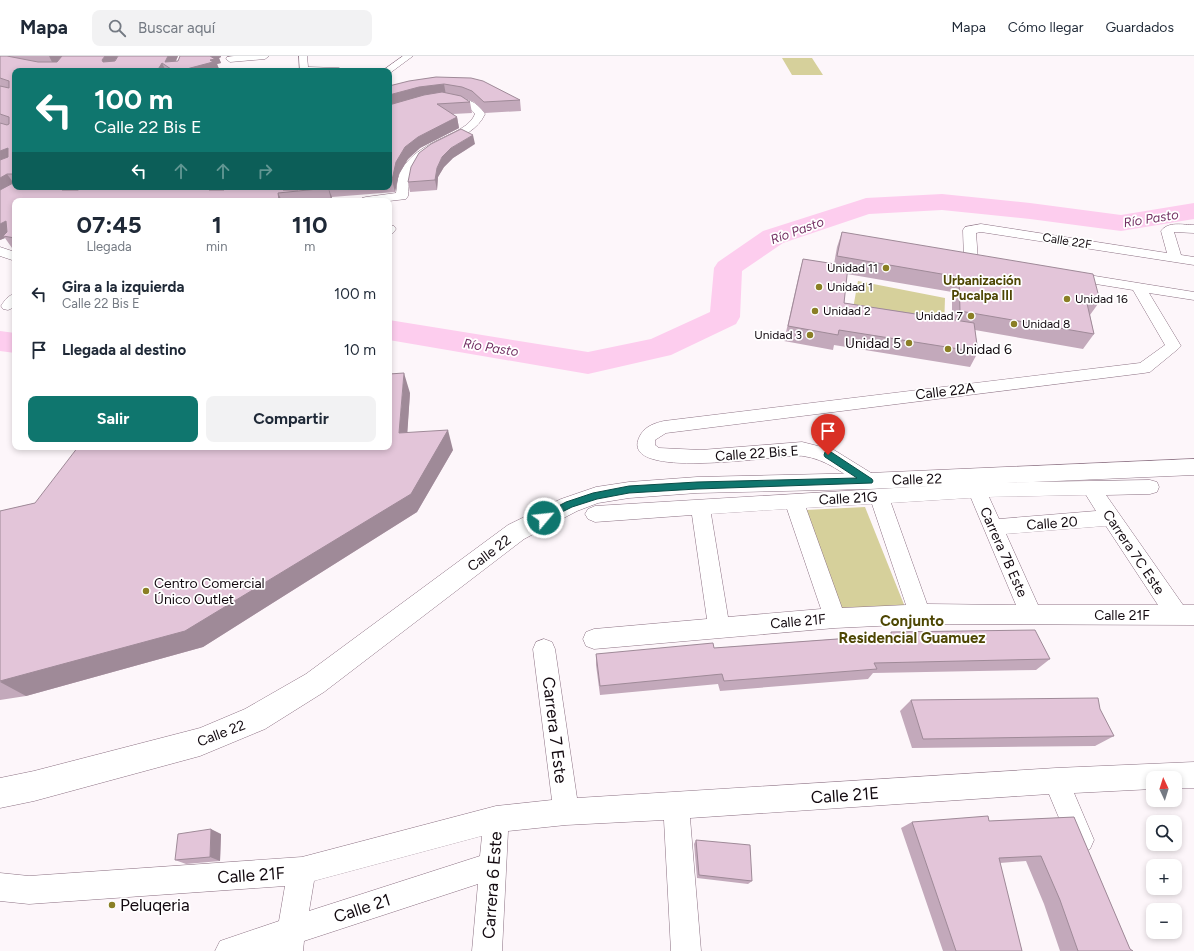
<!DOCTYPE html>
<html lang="es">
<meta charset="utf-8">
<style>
body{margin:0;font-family:Figtree,sans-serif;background:#f2f2f3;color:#1f2937;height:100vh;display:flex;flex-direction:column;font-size:15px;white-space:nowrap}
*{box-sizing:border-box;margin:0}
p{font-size:13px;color:#747a83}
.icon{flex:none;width:22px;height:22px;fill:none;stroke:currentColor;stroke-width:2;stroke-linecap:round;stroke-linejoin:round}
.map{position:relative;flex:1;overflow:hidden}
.drawer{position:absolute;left:12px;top:142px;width:380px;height:252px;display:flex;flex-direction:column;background:#fff;border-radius:8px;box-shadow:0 2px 6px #0003}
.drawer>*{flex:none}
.top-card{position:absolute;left:12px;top:12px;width:380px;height:122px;border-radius:8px;box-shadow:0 2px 6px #0003;background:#0f766e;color:#fff;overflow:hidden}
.needle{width:26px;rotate:356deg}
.buttons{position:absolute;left:1146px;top:715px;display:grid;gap:8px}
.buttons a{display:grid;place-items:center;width:36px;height:36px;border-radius:8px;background:#fff;box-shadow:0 2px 6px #0003;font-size:20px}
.pin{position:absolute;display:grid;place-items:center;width:34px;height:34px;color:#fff;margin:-41px -17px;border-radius:50% 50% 50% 0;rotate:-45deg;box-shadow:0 0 4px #0007}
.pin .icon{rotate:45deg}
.me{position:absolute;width:44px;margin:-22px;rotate:62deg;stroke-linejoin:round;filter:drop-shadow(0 0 3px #0008)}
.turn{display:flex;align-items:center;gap:14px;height:84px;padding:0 16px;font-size:18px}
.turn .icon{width:52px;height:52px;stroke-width:2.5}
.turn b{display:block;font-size:28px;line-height:34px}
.lanes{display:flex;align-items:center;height:38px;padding:0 16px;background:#0003;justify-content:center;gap:20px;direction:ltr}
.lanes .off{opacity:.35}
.eta{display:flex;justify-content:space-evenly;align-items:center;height:68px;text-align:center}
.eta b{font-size:24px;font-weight:700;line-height:28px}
.button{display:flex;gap:8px;margin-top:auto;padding:8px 16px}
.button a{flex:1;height:46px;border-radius:8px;background:#0f766e;color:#fff;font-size:16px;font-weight:700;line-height:46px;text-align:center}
.button a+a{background:#f2f2f3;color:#1f2937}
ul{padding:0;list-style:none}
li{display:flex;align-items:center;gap:12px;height:56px;padding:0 16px}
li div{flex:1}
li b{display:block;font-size:15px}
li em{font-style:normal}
header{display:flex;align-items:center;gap:24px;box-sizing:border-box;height:56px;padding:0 20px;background:#fff;border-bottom:1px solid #e0e1e3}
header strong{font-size:19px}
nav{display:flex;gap:22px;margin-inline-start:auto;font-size:14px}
.search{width:280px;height:36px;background:#f2f2f3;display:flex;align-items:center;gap:10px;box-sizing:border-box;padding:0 14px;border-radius:8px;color:#747a83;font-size:15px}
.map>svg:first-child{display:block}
</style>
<header>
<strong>Mapa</strong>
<div class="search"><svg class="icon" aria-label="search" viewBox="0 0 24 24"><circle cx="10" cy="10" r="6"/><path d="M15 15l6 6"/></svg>Buscar aquí</div>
<nav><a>Mapa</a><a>Cómo llegar</a><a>Guardados</a></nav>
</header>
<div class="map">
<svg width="1194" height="895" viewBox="0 0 1194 895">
<rect width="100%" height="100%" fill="#fdf6fa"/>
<!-- green -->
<path fill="#d6d09b" d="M782,2H812L823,19H792Z
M858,225L945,242L944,273L852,258Z
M865,451L905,551L839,555L806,454Z"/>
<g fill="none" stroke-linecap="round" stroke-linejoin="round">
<!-- river -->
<path fill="#fdcdee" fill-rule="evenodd" d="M942,138L1030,147L1121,159L1194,147V163L1121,175L1030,163L942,154L869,158L783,187L742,215L740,261L736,268L671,299L588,318L389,284V264L588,296L651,283L710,256L714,212L718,206L763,175L857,145L866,142Z
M0,275L15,277V297L0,295Z"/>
<!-- street casing -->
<g stroke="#8c7183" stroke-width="1">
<path id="street" d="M234,0H269L265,3L230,6L226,3L227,1Z
M299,0H307L308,11L339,12L344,15H300Z
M403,0H413L390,17L389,15H382Z
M447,41C462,41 477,44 485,58C471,89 422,86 410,121C408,127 409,134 408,140L406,143L389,145H360L362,142L366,141L396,137C397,132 397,126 398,122C406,97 434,86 455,76C464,71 471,67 475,58C467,46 455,49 444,46L442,44Z
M292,131H304L301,145H289Z
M981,168L1167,197L1161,175C1168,165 1183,169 1194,169V177L1174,176L1181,199L1194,201V209L981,176L976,177L978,204L976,207H966L964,204L963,174L965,171Z
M389,169L394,170L396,173L393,177L389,178Z
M0,191L15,196V205L0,200Z
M1070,216L1194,236V244L1149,237L1181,290L1178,293L1150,316L1144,317L666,377L655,384V389L659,392L701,394L802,386L834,394L876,420L878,425L876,430L869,432L862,430C844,418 826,403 803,400C787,397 610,429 641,378C646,370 655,367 664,365L1140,307L1165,289L1133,234L1065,223L1063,220L1065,217Z
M15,238V251L8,254L3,253L1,250C5,244 8,239 15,238Z
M1150,424L1157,426L1159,431L1157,436L1150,438L1106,439L1183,549H1194V569L920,568L835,572L594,593L586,590L583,583L586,576L594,573L707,563L692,459L595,466L588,463L585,458L588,453L595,450L977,427ZM1086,439L1096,455L999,463L989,441ZM971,442L1016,549L927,548L891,447ZM872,448L906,549L842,552L806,452ZM787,453L821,553L728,561L711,458ZM1106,470L1158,549H1038L1006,478Z
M544,583L552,586L555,593L577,742L1056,712L1194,706V732H1175V722H1153V733L1074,737L1094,784L1090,793L1081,797L1072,793L1049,738L690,762L701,895H671L664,764L566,769L508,775L502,895H472L478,828L304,885L303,895H215L220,885L279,865L285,830L29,848L0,845V817L29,820L302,801L496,750L552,744L533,593L536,586ZM482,780L480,800L309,855L314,825Z"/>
</g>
<!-- secondary casing -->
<g stroke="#8c7183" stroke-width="1">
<path id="secondary" d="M1194,403V419L869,433L697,437L629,442L598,447L577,455L524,483L324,636L265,673L200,700L34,745L0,752V722L34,715L200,672L245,653L306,618L508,469L561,443L596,431L629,426L697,421L869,417Z"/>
</g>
<!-- street -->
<use href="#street" fill="#fff" fill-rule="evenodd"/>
<!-- secondary -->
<use href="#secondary" fill="#fff" fill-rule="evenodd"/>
</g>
<!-- wall -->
<path fill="#c3a9bb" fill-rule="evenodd" d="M0,0H178L176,5H178L180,0H221V1L219,2L221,7L217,8L219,13L217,14V15H15V131L150,133L152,132L148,131H222L221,134H224L225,131H291L290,134H298V131H389V30L436,21L520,44L521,55L485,57L474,46L464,42L470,46L472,57L453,58L457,61L459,72L420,92L408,103L399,118L395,136L332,141L331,144L320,145H15V192H12L5,182L0,184Z
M475,88L453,102L444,111L438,121L437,134L410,136L408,126Z
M842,176L1100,245L1090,259L1094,278L1083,293L975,274L978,296L970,311L834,289L833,294L784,285L799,218L803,203L834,208L837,191ZM847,218L952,236V263L844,247Z
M410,337L407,377L453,394L417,456L203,591L26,640L0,644V455L35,447L389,391Z
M891,576L1050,603L1036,614L873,617L868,623L720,635L718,628L600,639L596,609V598L714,592L889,579Z
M911,644L1100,653L1114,680L1095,690L912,692L900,655Z
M1074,761L1130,893L1133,895H1060L1044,848L1026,805L1000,807L1022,895H943L901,772L912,766L989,765Z
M221,778L220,805L186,808L175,804Z
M696,784L752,825L748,828L697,822L694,788Z"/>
<!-- shaded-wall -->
<path fill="#9f8a98" d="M49,0H64L54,10Z
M105,0H118L108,14L103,6L102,4Z
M168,0H178L172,13L165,6Z
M208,0H221V1L219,2L221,7L217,8L219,13L217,14V15H179Z
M162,7L166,15H157Z
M444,28L446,39L389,50V39L419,31Z
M457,61L459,72L420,92L408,103L399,118L395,136L392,124L396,106L405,91L418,81Z
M473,79L475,88L453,102L444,111L438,121L437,134L435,124L437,112L442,101L451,92Z
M8,92L15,102L0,109V95Z
M7,118L15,129L0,138V122Z
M64,131H90L70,145L62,134V132Z
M211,131H222L216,145L209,134Z
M284,131H291L290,136L283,134Z
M328,131L332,141L331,144Z
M278,137L282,145H269Z
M6,165L15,177L3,180L5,182L0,184V168Z
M404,317L410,337L406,397L399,377Z
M448,374L453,394L417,456L203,591L26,640L0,626Z
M211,773L221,778L220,805L210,801Z"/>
<!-- building -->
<path fill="#e3c5d9" stroke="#9f8a98" d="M0,0H7L38,6H57L62,0H105L102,4L103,6L115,5L118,0H168L165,6L178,5L180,0H210L215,3L210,4L213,6L179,15H174L162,7L157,15H15V118H7L0,122V104L8,101V92L0,95V67L7,69L9,68V61L0,58V30L9,32V25L0,22Z
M436,21L471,22L483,25L520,44L484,46L472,35L462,31L444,28L419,31L389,39V30L409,25Z
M442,36L461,40L470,46L437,48L457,61L418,81L405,91L396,106L392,124H389V49L424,39Z
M461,73L473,79L451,92L442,101L437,112L435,124L408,126L411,111L419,97L431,88Z
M15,126V131H64L62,132V134H78L83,131H145L150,133L156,131H211L209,134H224L225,131H284L283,134H298V131H328V132L278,137L279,144L269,145H15V182L3,180L7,176L6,165L0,168V134Z
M842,176L1093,218L1100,245L1086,243L1094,278L960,255L959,221L837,200Z
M803,203L848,210L844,247L974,267L978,296L839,274L838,279L788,270Z
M404,317L399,377L448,374L411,438L185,575L0,625V455L35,447L78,391H389V318Z
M1035,574L1050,603L874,607L877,613L724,625L722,618L600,630L596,598L713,587L714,592L892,579L891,576Z
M1098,642L1100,653L1114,680L923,683L911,644Z
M988,760L989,765L1074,761L1130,893L1133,895H1078L1060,844L1041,800L999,802L1022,895H956L912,766Z
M211,773L210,801L175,804L178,778Z
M696,784L750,789L752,825L699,819Z"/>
<!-- route -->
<path fill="#0f766e" stroke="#0a4d48" d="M825,396H831L872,423L873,425L872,427L697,433L629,437L597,443L572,451L544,465L540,462L541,459L566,446L593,437L629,430L697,426L857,422L825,401L824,399Z"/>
<!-- markers -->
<g fill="#8a7f25" stroke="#fff" stroke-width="1.5">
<circle cx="886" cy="212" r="4"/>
<circle cx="819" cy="231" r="4"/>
<circle cx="1067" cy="243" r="4"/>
<circle cx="815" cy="255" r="4"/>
<circle cx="971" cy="260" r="4"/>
<circle cx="1014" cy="268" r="4"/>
<circle cx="810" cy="279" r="4"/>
<circle cx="909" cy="287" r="4"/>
<circle cx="948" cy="293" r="4"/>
<circle cx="146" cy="535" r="4"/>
<circle cx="112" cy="849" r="4"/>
</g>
<g text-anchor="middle" stroke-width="3.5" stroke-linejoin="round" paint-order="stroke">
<!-- far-street labels -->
<g font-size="12" fill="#12090f" stroke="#fff">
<text transform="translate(1067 185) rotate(9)" y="4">Calle 22F</text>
</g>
<!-- far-poi labels -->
<g font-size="12" fill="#12090f" stroke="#fff" text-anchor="start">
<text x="878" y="216" text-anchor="end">Unidad 11</text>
<text x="827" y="235">Unidad 1</text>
<text x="1075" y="247">Unidad 16</text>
<text x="823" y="259">Unidad 2</text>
<text x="963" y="264" text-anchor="end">Unidad 7</text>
<text x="1022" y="272">Unidad 8</text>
<text x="802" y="283" text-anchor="end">Unidad 3</text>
</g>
<!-- far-water labels -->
<g font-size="13" font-style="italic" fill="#733063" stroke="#fff">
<text transform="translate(1151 162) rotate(-9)" y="5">Río Pasto</text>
<text transform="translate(797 174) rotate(-20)" y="5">Río Pasto</text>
<text transform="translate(491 291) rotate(9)" y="5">Río Pasto</text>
</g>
<!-- far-neighbourhood labels -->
<g font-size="13" font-weight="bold" fill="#4e4603" stroke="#fff">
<text x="982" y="229">Urbanización<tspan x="982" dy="15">Pucalpa III</tspan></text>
</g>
<!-- poi labels -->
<g font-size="14" fill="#12090f" stroke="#fff" text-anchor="start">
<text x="901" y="292" text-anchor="end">Unidad 5</text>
<text x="956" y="298">Unidad 6</text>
<text x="154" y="532">Centro Comercial<tspan x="154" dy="16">Único Outlet</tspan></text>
</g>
<!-- street labels -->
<g font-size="14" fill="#12090f" stroke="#fff">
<text transform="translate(945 335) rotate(-7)" y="5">Calle 22A</text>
<text transform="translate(757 397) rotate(-4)" y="5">Calle 22 Bis E</text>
<text transform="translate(917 423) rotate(-2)" y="5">Calle 22</text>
<text transform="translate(848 442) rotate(-3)" y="5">Calle 21G</text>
<text transform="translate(1052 467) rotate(-4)" y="5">Calle 20</text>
<text transform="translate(1004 496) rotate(66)" y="5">Carrera 7B Este</text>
<text transform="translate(1134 496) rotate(56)" y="5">Carrera 7C Este</text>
<text transform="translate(489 497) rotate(-37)" y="5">Calle 22</text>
<text x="1122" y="564">Calle 21F</text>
<text transform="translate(798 565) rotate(-5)" y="5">Calle 21F</text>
<text transform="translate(221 677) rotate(-21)" y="5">Calle 22</text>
</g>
<!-- neighbourhood labels -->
<g font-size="15" font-weight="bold" fill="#4e4603" stroke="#fff">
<text x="912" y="570">Conjunto<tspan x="912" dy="17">Residencial Guamuez</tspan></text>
</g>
<!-- near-street labels -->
<g font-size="17" fill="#12090f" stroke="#fff">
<text transform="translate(555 674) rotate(83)" y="6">Carrera 7 Este</text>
<text transform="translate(845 739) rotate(-4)" y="6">Calle 21E</text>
<text transform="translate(251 819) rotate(-4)" y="6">Calle 21F</text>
<text transform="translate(492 829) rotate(-86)" y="6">Carrera 6 Este</text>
<text transform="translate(362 852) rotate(-18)" y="6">Calle 21</text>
</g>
<!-- near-poi labels -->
<g font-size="17" fill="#12090f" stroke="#fff" text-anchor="start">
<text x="120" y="855">Peluqeria</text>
</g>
</g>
</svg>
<div class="buttons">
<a><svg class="needle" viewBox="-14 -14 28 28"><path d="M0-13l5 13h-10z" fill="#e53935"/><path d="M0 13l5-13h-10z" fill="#747a83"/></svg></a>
<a><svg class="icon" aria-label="search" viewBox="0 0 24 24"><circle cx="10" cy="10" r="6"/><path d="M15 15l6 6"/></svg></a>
<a>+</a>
<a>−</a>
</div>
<div class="pin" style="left:828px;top:399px;background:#d93025"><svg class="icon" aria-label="arrive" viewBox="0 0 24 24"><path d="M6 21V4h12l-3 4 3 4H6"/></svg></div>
<svg class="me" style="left:544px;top:462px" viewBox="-20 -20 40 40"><circle r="17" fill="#0f766e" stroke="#fff" stroke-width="3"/><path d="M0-11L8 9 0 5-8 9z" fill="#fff"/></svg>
<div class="top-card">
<div class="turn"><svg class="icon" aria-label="left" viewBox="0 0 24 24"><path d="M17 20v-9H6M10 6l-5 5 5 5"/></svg><div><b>100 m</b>Calle 22 Bis E</div></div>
<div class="lanes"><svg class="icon" aria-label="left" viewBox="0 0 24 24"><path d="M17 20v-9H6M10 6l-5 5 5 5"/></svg><svg class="icon off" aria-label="ahead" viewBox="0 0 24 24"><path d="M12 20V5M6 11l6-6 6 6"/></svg><svg class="icon off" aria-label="ahead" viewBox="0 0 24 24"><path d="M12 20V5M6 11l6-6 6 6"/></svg><svg class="icon off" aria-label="right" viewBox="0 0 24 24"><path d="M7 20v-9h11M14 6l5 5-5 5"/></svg></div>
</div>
<section class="drawer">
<div class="eta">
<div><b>07:45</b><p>Llegada</p></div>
<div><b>1</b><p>min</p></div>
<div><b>110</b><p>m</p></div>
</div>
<ul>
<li><svg class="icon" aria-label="left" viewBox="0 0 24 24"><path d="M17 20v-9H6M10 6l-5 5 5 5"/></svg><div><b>Gira a la izquierda</b><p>Calle 22 Bis E</p></div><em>100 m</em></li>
<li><svg class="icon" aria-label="arrive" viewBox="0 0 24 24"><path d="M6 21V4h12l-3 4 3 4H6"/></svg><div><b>Llegada al destino</b></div><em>10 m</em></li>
</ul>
<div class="button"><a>Salir</a><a>Compartir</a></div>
</section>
</div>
